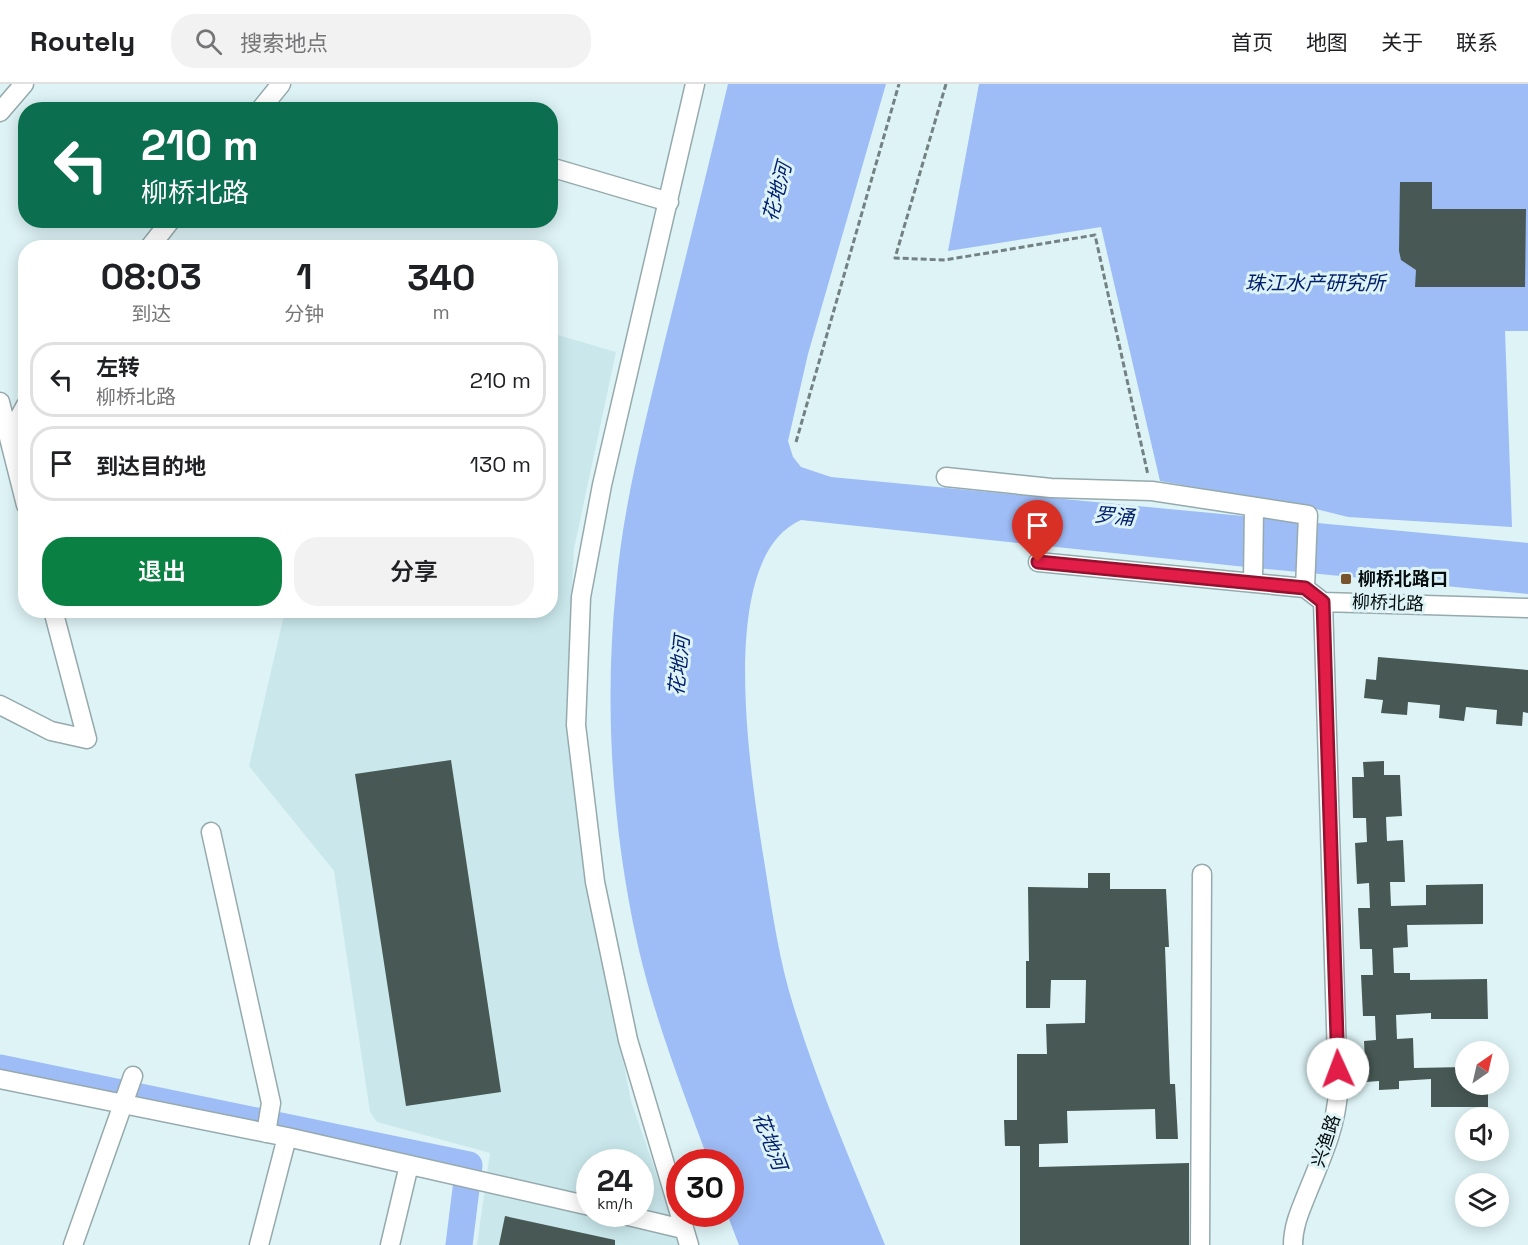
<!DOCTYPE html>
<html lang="zh">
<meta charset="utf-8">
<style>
body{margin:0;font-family:"Space Grotesk","Noto Sans SC",sans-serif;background:#f2f2f2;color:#202124;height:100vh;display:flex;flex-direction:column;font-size:22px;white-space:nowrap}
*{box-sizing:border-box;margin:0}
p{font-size:20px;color:#757577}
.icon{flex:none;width:33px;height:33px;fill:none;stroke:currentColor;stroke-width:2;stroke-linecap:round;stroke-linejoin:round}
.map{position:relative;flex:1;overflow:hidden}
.panel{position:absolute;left:18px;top:156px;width:540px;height:378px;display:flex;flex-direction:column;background:#fff;border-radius:24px;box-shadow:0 3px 15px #0003}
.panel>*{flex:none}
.hud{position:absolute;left:18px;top:18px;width:540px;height:126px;border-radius:24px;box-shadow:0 3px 15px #0003;background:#0b6e4f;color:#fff;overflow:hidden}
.needle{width:39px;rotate:34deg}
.tools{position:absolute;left:1455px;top:957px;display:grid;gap:12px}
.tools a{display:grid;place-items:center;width:54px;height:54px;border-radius:50%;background:#fff;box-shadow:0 3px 15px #0003;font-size:30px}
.speed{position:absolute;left:576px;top:1065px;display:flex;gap:12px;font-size:30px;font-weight:700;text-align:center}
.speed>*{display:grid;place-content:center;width:78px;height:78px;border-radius:50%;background:#fff;box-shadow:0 3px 15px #0003;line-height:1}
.speed small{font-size:15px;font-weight:400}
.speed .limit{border:9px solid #d22;background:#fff;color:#111}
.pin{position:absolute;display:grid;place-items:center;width:51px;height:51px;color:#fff;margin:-62px -26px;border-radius:50% 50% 50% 0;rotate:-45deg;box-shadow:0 0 6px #0007}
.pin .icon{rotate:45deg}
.me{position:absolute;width:66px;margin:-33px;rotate:358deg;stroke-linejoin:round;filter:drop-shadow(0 0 4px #0008)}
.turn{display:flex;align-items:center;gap:21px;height:126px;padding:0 24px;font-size:27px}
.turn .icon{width:78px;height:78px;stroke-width:2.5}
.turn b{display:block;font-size:42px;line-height:51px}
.eta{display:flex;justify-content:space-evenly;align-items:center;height:102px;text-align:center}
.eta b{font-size:36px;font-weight:600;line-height:42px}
.primary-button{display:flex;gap:12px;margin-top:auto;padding:12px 24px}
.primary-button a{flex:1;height:69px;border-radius:24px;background:#0b8043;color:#fff;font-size:24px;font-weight:600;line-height:69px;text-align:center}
.primary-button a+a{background:#f2f2f2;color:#202124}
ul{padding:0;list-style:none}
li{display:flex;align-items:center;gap:18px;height:75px;margin:0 12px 9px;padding:0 12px;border:3px solid #e0e0e0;border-radius:24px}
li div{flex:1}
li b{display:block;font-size:22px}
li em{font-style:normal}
header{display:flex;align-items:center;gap:36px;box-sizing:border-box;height:84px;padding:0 30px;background:#fff;border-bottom:2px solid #e0e0e0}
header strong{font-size:28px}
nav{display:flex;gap:33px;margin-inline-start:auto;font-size:21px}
.search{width:420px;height:54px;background:#f2f2f2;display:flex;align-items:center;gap:15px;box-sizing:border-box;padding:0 21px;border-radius:24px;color:#757577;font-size:22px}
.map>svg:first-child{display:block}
</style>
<header>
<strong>Routely</strong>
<div class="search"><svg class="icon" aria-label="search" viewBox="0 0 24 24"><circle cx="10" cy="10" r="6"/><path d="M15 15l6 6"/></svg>搜索地点</div>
<nav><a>首页</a><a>地图</a><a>关于</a><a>联系</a></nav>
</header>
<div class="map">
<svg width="1528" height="1161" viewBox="0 0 1528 1161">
<rect width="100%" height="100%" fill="#ddf3f6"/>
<!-- built -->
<path fill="#cae8ec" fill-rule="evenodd" d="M551,249L616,268L574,465L566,632L585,780L631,1017L681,1161H477L490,1069L377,1038L370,1028L334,787L249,682L285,527L550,526ZM590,1078H640V1130H590Z"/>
<!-- water -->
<path fill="#9ebcf5" d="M728,0H886L808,270L788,357L793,373L801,383L831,393L1528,459V510L1246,483L801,436C715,473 751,690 762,764C770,812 776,860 789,907C814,994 851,1077 885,1161H739L727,1130H730V1078H709C683,1007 655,936 638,862C612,746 604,622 616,504C623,422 644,343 663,264C685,176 707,88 728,0Z
M979,0H1528V247H1505L1512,443L1348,433L1312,424L1160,397L1101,143L948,167Z"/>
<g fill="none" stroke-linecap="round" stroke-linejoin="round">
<!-- river -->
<path stroke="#9ebcf5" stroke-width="27" d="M0,984L469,1081L459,1161"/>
</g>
<!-- building -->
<path fill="#485955" d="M1400,98H1432V125H1526L1525,203H1415L1416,186L1401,176L1399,167Z
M1378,573L1528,586V629L1523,628L1522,642L1496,640L1497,626L1466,623L1464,637L1439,634L1440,621L1408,618L1407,631L1381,629L1383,616L1364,614L1366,595L1376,596Z
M451,676L501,1008L406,1022L355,690Z
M1384,677V691H1400L1402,732L1386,733L1387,757L1403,756L1405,798H1390L1391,822L1426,821V801L1483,800V840L1407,841L1408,863L1393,864L1394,889H1410V896L1487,895L1488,935H1431V929L1396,931L1397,955L1413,954L1414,984L1466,983V1000H1488V1023H1431V995L1399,997V1005L1379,1006V997L1366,998L1364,957L1376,956L1375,932H1363L1361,891H1373L1372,865H1360L1358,824H1370L1369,799L1357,800L1355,759L1367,758L1366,734H1353L1352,693H1364L1363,678Z
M1088,789H1110V805H1166L1169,863H1165L1170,1000H1175L1178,1055H1156L1155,1025L1067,1027L1068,1059L1039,1060V1083L1189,1079V1161H1020V1062H1005L1004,1036H1017V970H1047L1046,940L1085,939L1086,896H1051L1050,924H1026V877H1029L1028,803L1088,804Z
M505,1132L615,1156V1161H499Z"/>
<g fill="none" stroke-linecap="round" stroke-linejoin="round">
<!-- minor casing -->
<g stroke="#96aaad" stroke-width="21">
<path id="minor" d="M260,26L281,0
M0,28L24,0
M550,83L669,118
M149,164L171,136
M0,318L26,421
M9,352L26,321
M946,393L1051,404L1152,407L1308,431L1305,504
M1038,478L1305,504L1323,518L1528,524
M1253,499L1254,423
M0,621L51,647L87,655L53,526
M211,748L271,1019L266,1049
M0,995L287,1053L590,1122
M620,1130L683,1145
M73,1161L133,992
M259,1161L287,1053
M390,1161L409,1081
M689,1161L628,956L595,798L576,641L581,513L602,401L695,0
M1200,1161L1202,790
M1293,1161C1293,1141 1301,1125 1308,1107C1321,1075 1336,1043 1338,1008L1323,518"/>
</g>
<!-- path -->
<path stroke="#738183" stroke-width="3" stroke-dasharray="6 3" stroke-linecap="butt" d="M946,0L895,174L945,176L1095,151L1148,391
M796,358L899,0"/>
<!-- minor -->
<use href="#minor" stroke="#fff" stroke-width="18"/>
</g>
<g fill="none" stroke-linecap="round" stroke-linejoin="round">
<!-- route casing -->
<g stroke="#92132f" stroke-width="15">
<path id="route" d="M1038,478L1305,504L1323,518L1338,985"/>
</g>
<!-- route -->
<use href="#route" stroke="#e11d48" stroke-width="10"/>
</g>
<!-- markers -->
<rect fill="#78542e" stroke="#ddf3f6" stroke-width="2" x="1340" y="489" width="12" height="12" rx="3"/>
<g text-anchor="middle" stroke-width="6" stroke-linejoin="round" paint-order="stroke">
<!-- poi labels -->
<g font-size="18" font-weight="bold" fill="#060d0e" stroke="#ddf3f6" text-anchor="start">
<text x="1358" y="501">柳桥北路口</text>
</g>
<!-- street labels -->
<g font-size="18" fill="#060d0e" stroke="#ddf3f6">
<text transform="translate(1388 519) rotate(2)" y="6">柳桥北路</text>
<text transform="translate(1326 1057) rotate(-72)" y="6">兴渔路</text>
</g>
<!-- water labels -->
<g font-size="20" font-style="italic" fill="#011e6c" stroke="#ddf3f6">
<text transform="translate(777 108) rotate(-75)" y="7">花地河</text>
<text x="1315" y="206">珠江水产研究所</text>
<text transform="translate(1114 432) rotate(5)" y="7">罗涌</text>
<text transform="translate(679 582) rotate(-84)" y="7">花地河</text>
<text transform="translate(770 1057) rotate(69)" y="7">花地河</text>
</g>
</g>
</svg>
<div class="tools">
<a><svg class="needle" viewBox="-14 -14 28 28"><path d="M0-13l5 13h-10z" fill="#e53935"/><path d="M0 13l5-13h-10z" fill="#757577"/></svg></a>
<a><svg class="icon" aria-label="sound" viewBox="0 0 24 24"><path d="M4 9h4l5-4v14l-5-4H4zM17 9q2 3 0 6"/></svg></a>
<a><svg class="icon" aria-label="layers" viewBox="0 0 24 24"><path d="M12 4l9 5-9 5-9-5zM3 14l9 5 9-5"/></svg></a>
</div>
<div class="speed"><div>24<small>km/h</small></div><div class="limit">30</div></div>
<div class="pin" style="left:1038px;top:478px;background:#d93025"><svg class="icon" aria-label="arrive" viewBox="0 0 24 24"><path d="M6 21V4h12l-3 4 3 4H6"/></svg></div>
<svg class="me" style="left:1338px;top:985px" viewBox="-20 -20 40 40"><circle r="19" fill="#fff"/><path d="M0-13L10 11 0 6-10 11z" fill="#e11d48"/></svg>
<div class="hud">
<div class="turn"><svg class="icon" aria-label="left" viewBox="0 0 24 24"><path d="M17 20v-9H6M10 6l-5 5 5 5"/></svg><div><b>210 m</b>柳桥北路</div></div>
</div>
<section class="panel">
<div class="eta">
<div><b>08:03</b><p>到达</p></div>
<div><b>1</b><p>分钟</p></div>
<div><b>340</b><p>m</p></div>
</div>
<ul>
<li><svg class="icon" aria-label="left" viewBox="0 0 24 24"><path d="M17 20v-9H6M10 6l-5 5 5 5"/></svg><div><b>左转</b><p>柳桥北路</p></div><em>210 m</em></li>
<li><svg class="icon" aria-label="arrive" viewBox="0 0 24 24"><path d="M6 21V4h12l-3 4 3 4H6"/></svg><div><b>到达目的地</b></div><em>130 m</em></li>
</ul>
<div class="primary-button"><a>退出</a><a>分享</a></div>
</section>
</div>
